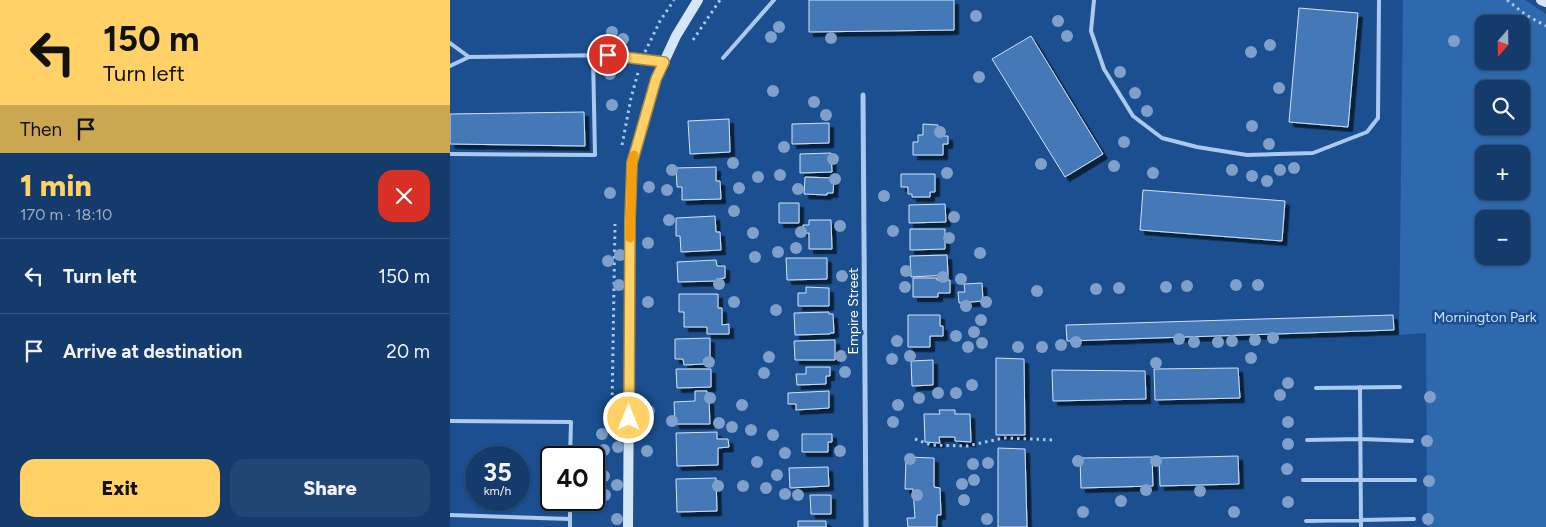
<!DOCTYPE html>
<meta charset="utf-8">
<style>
body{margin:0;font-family:Figtree,sans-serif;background:#214673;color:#f1f3f6;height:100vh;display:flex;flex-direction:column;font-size:19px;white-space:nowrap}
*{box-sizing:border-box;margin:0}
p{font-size:16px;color:#9dadc1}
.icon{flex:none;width:28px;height:28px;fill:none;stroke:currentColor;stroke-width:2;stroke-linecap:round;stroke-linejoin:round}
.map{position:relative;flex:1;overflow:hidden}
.side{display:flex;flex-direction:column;background:#143b6b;width:450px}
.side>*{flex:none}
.hud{background:#ffd166;color:#111;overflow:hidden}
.needle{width:32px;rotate:200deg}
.buttons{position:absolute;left:1025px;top:15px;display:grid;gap:10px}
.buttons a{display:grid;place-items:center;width:55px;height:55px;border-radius:10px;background:#143b6b;box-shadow:0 1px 4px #0004,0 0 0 1px #33557e;font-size:25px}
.speed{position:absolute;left:15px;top:446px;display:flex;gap:10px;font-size:25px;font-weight:700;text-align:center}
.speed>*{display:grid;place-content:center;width:65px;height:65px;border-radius:50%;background:#143b6b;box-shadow:0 1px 4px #0004,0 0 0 1px #33557e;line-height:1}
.speed small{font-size:12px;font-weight:400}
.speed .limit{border:2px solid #111;border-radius:8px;background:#fff;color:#111}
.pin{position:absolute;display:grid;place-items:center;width:42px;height:42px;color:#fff;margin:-21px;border:2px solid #fff;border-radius:50%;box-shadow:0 1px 5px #0007}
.me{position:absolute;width:55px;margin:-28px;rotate:0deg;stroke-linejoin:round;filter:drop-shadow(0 0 4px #0008)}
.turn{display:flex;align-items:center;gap:18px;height:105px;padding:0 20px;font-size:22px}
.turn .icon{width:65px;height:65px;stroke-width:2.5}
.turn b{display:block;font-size:35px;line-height:42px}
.then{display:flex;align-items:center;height:48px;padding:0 20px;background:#0003;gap:10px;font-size:19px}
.round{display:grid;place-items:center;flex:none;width:52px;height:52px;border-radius:15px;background:#214673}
.overview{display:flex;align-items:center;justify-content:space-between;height:85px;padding:0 20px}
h1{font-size:30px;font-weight:800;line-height:38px;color:#ffd166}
.cta{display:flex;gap:10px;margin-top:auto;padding:10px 20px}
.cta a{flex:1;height:58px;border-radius:15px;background:#ffd166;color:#111;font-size:20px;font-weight:800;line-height:58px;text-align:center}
.cta a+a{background:#214673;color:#f1f3f6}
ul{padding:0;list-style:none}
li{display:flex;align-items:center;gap:15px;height:75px;padding:0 20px;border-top:1px solid #33557e}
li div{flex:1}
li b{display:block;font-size:19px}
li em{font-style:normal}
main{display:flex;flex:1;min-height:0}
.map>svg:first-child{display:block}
</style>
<main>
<section class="side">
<div class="hud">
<div class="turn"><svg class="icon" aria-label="left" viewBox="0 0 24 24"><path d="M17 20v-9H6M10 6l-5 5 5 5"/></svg><div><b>150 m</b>Turn left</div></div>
<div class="then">Then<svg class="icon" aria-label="arrive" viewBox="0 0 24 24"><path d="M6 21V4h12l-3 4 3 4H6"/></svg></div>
</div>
<div class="overview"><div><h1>1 min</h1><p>170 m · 18:10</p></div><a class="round" style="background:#d93025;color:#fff"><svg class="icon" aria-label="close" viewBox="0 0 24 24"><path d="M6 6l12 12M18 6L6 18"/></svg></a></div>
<ul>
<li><svg class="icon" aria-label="left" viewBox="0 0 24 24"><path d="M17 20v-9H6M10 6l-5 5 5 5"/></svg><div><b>Turn left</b></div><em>150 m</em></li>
<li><svg class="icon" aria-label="arrive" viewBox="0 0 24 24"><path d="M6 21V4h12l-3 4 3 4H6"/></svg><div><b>Arrive at destination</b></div><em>20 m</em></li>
</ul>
<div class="cta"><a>Exit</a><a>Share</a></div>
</section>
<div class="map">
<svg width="1096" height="527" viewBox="0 0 1096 527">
<defs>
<filter id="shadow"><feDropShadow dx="4.5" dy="4.5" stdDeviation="0" flood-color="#0009"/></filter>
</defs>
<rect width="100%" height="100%" fill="#1b4f8f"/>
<!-- green -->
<path fill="#2e69ad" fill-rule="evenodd" d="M953,0H1075L1096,14V527H977L976,333L949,335ZM1034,24H1071V61H1034ZM1034,89H1071V126H1034ZM1034,154H1071V191H1034ZM1034,219H1071V256H1034Z"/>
<!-- building -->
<path fill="#4478b7" stroke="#cfe3fa" filter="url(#shadow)" d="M359,0H504V30L359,32Z
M849,8L908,13L898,127L839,122Z
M581,36L653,154L615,177L542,59Z
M134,112L135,146L0,144V114Z
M279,119L280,152L240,154L238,121Z
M379,123V143L342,144V124Z
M473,124L488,125V136H498V144H493V155H463V142H468V135H473Z
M381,153L382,172L350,173V154Z
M266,167V181H270L271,199L232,200V187H227L226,168Z
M451,174H485V192H480V197H462V194H458V187H451Z
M355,177L384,178L383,193H377V195L354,194Z
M693,190L835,201L832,241L690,230Z
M329,203H349V223H329Z
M495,204L496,222L459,223V205Z
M265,216L266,232H270L271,250L231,252L230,236H226V218Z
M359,220H381L382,249H359V233H353V225H359Z
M460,229H495V249L460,250Z
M497,255L498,275L461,277L460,256Z
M336,258H377V279L337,280Z
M266,260L267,266H275V278L267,279V281L228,282L227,262Z
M463,278H487V280H500V293H488V297H463Z
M532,283L533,301L509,303L508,292H515L514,284Z
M356,287L379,288V306H348V293H356Z
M229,294H268V308H272V325L279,324V334H257V327H234V312H229Z
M379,312V314H383L384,333H380V334L345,335L344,313Z
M458,315H490V326H493V336H480V347H458Z
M943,315L944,330L617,341L616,325Z
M260,338V359H254V364L234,365L233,359H225V339Z
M385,340V360H345L344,341Z
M546,358L574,359L575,435H546Z
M483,360V385L462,386L461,361Z
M356,367H380V376H376V384L347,385L346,374H356Z
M788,368L790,398L705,400L704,369Z
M226,369H261V387L227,388Z
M602,370L695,371L696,399L603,401Z
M245,391H257V400H259L260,424H225L224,402L245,401Z
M379,391V408L346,410V404H338V393Z
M489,410H505V414H520L521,442L505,441V437H489L490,443L475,442L474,414H490Z
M267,432V439H278L279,447L268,448V465L227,466L226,433Z
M352,434H382V442H378V452H352Z
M548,448L575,449L577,527H548Z
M788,456L789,484L710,486L709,458Z
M456,457L484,458V487L490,488L491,515H487V527H458L457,518H465L463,489H455Z
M702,457L703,486L631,488L630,458Z
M378,467L379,486L340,488L339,468Z
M266,478L267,511L227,512L226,479Z
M360,495H381V514H361Z
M348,521H376V527H348Z"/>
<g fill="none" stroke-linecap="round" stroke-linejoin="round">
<!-- path -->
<path stroke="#a9c9ee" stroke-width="3" stroke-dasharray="2.5 4" stroke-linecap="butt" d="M1057,0L1076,15L1096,26
M243,40L270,0
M195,52L210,21L224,0
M172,145L181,98L189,69
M162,408L165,224
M465,439L481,445L517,446L554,438L605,440"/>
<!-- lane -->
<path stroke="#a9c9ee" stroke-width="4" d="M644,0L641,31L654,69L683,116L712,138L747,147L797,155L863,153L917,132L928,118L929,0
M0,43L19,57
M273,58L324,0
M0,66L19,57L158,55L212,62
M0,154L145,155L143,56
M910,387L911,527
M866,388L950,387
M0,421L121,422L120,458
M857,440L911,439L962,441
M853,480H965
M0,515L120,519
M856,521L964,519
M120,527V500"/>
<!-- street -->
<path stroke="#a9c9ee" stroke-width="5" d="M413,95L416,527"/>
<!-- secondary -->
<path stroke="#d6e6fa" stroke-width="10" d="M1091,0L1096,2
M178,527L180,220L182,163L206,79L226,36L248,0"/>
</g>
<!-- trees -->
<g fill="#7ea0ca">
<circle cx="526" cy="16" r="6"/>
<circle cx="608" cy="21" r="6"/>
<circle cx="329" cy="27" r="6"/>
<circle cx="162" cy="32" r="6"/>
<circle cx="617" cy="36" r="6"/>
<circle cx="321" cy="37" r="6"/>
<circle cx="381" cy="38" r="6"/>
<circle cx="173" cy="39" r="6"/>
<circle cx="1004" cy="41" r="6"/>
<circle cx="820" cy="45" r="6"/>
<circle cx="801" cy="52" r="6"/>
<circle cx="670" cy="72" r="6"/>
<circle cx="160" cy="74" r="6"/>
<circle cx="529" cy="77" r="6"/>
<circle cx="829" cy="88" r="6"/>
<circle cx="323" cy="91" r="6"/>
<circle cx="685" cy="93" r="6"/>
<circle cx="364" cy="102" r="6"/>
<circle cx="162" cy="105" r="6"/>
<circle cx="697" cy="111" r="6"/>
<circle cx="376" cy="115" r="6"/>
<circle cx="802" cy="126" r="6"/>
<circle cx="490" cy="132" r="6"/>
<circle cx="674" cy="142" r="6"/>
<circle cx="819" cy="144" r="6"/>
<circle cx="334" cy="147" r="6"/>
<circle cx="383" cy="159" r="6"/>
<circle cx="283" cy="163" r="6"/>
<circle cx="591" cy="164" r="6"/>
<circle cx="664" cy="166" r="6"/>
<circle cx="844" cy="168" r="6"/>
<circle cx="222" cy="170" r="6"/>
<circle cx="782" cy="170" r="6"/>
<circle cx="830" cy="170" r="6"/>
<circle cx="497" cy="173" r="6"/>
<circle cx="703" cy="173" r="6"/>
<circle cx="330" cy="175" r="6"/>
<circle cx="802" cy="176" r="6"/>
<circle cx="308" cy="177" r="6"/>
<circle cx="385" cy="179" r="6"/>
<circle cx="817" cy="181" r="6"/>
<circle cx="199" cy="187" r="6"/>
<circle cx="289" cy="188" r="6"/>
<circle cx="348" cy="189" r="6"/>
<circle cx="217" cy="190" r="6"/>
<circle cx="160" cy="193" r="6"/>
<circle cx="434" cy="196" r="6"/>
<circle cx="284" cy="211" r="6"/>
<circle cx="504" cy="217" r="6"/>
<circle cx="219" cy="220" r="6"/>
<circle cx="390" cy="226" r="6"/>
<circle cx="443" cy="231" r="6"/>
<circle cx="351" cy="232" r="6"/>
<circle cx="303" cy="233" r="6"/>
<circle cx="499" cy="238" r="6"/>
<circle cx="198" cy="243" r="6"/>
<circle cx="346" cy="248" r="6"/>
<circle cx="328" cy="252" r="6"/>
<circle cx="530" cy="253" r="6"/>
<circle cx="170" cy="255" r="6"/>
<circle cx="305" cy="257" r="6"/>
<circle cx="158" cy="261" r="6"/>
<circle cx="456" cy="271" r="6"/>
<circle cx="392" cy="276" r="6"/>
<circle cx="493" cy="277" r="6"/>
<circle cx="511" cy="279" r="6"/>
<circle cx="269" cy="284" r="6"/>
<circle cx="169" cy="285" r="6"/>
<circle cx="786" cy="285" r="6"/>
<circle cx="808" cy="285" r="6"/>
<circle cx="737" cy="286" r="6"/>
<circle cx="455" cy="287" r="6"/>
<circle cx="716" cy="287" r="6"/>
<circle cx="669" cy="288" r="6"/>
<circle cx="646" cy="289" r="6"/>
<circle cx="587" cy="291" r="6"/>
<circle cx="198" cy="302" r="6"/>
<circle cx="284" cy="302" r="6"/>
<circle cx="536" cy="302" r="6"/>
<circle cx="516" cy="306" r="6"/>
<circle cx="326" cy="310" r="6"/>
<circle cx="531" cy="320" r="6"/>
<circle cx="524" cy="332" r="6"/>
<circle cx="506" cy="336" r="6"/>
<circle cx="823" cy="338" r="6"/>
<circle cx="729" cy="339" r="6"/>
<circle cx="805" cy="340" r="6"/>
<circle cx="447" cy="341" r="6"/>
<circle cx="782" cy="341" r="6"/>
<circle cx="626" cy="342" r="6"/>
<circle cx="744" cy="342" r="6"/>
<circle cx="768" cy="342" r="6"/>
<circle cx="532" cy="343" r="6"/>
<circle cx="611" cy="345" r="6"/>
<circle cx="518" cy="347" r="6"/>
<circle cx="568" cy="347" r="6"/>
<circle cx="592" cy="347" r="6"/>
<circle cx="391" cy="356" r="6"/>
<circle cx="460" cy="356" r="6"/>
<circle cx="319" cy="357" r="6"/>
<circle cx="801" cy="358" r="6"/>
<circle cx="442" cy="359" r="6"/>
<circle cx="259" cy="362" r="6"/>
<circle cx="706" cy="363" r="6"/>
<circle cx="395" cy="372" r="6"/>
<circle cx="314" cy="373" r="6"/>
<circle cx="838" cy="383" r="6"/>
<circle cx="522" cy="385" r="6"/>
<circle cx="488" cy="393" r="6"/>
<circle cx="506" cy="393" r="6"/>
<circle cx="830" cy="395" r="6"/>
<circle cx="980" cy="397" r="6"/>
<circle cx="260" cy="398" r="6"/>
<circle cx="469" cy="398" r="6"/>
<circle cx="292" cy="405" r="6"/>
<circle cx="448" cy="405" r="6"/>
<circle cx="199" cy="411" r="6"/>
<circle cx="222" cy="421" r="6"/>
<circle cx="443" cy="422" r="6"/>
<circle cx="838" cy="422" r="6"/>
<circle cx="269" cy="423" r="6"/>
<circle cx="282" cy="427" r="6"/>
<circle cx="301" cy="430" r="6"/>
<circle cx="152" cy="434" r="6"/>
<circle cx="323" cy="435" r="6"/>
<circle cx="977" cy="441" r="6"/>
<circle cx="838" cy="444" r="6"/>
<circle cx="168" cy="447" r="6"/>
<circle cx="154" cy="450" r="6"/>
<circle cx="197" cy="451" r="6"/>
<circle cx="390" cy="451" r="6"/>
<circle cx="335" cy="453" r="6"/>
<circle cx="460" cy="459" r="6"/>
<circle cx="628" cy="461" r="6"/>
<circle cx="706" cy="461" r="6"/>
<circle cx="307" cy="462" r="6"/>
<circle cx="538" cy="463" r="6"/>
<circle cx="523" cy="464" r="6"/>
<circle cx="837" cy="469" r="6"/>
<circle cx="327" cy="475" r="6"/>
<circle cx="154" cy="476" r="6"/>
<circle cx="524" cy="480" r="6"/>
<circle cx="979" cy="481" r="6"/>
<circle cx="512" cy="484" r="6"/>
<circle cx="167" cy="485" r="6"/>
<circle cx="268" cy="486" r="6"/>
<circle cx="293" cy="486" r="6"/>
<circle cx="316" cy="488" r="6"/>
<circle cx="696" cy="490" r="6"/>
<circle cx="750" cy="491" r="6"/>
<circle cx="335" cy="494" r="6"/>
<circle cx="155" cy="495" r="6"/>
<circle cx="348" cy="495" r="6"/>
<circle cx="467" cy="495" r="6"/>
<circle cx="514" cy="500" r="6"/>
<circle cx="671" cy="501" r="6"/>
<circle cx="838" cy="502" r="6"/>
<circle cx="633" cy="512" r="6"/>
<circle cx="784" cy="512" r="6"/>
<circle cx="167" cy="519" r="6"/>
<circle cx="537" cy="519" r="6"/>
<circle cx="978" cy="519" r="6"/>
</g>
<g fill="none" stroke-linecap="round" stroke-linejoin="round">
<!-- route casing -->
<g stroke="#a68842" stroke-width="12">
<path id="route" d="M158,55L214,62L206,79L182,163L180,220L179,418"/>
</g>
<!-- route -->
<use href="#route" stroke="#ffd166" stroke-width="9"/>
<!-- slow -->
<path stroke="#f59e0b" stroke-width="9" d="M180,238L182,163L184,155"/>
</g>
<g text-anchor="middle" stroke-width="5" stroke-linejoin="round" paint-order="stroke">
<!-- street labels -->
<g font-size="14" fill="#fff" stroke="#1b4f8f">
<text transform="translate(403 311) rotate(-90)" y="5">Empire Street</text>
</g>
<!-- park labels -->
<g font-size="14" fill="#cfe3fa" stroke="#1b4f8f">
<text x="1035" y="322">Mornington Park</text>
</g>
</g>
</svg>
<div class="buttons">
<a><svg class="needle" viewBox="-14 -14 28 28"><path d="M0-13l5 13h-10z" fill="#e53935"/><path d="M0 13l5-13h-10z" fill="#9dadc1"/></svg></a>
<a><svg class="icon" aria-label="search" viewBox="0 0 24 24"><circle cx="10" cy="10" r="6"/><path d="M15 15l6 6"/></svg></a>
<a>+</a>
<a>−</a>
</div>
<div class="speed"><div>35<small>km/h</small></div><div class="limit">40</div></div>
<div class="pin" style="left:158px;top:55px;background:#d93025"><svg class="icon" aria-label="arrive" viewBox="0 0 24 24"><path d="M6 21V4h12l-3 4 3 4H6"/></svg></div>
<svg class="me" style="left:179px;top:418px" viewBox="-20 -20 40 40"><circle r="17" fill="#ffd166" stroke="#fff" stroke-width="3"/><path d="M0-11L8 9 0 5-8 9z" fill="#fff"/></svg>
</div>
</main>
